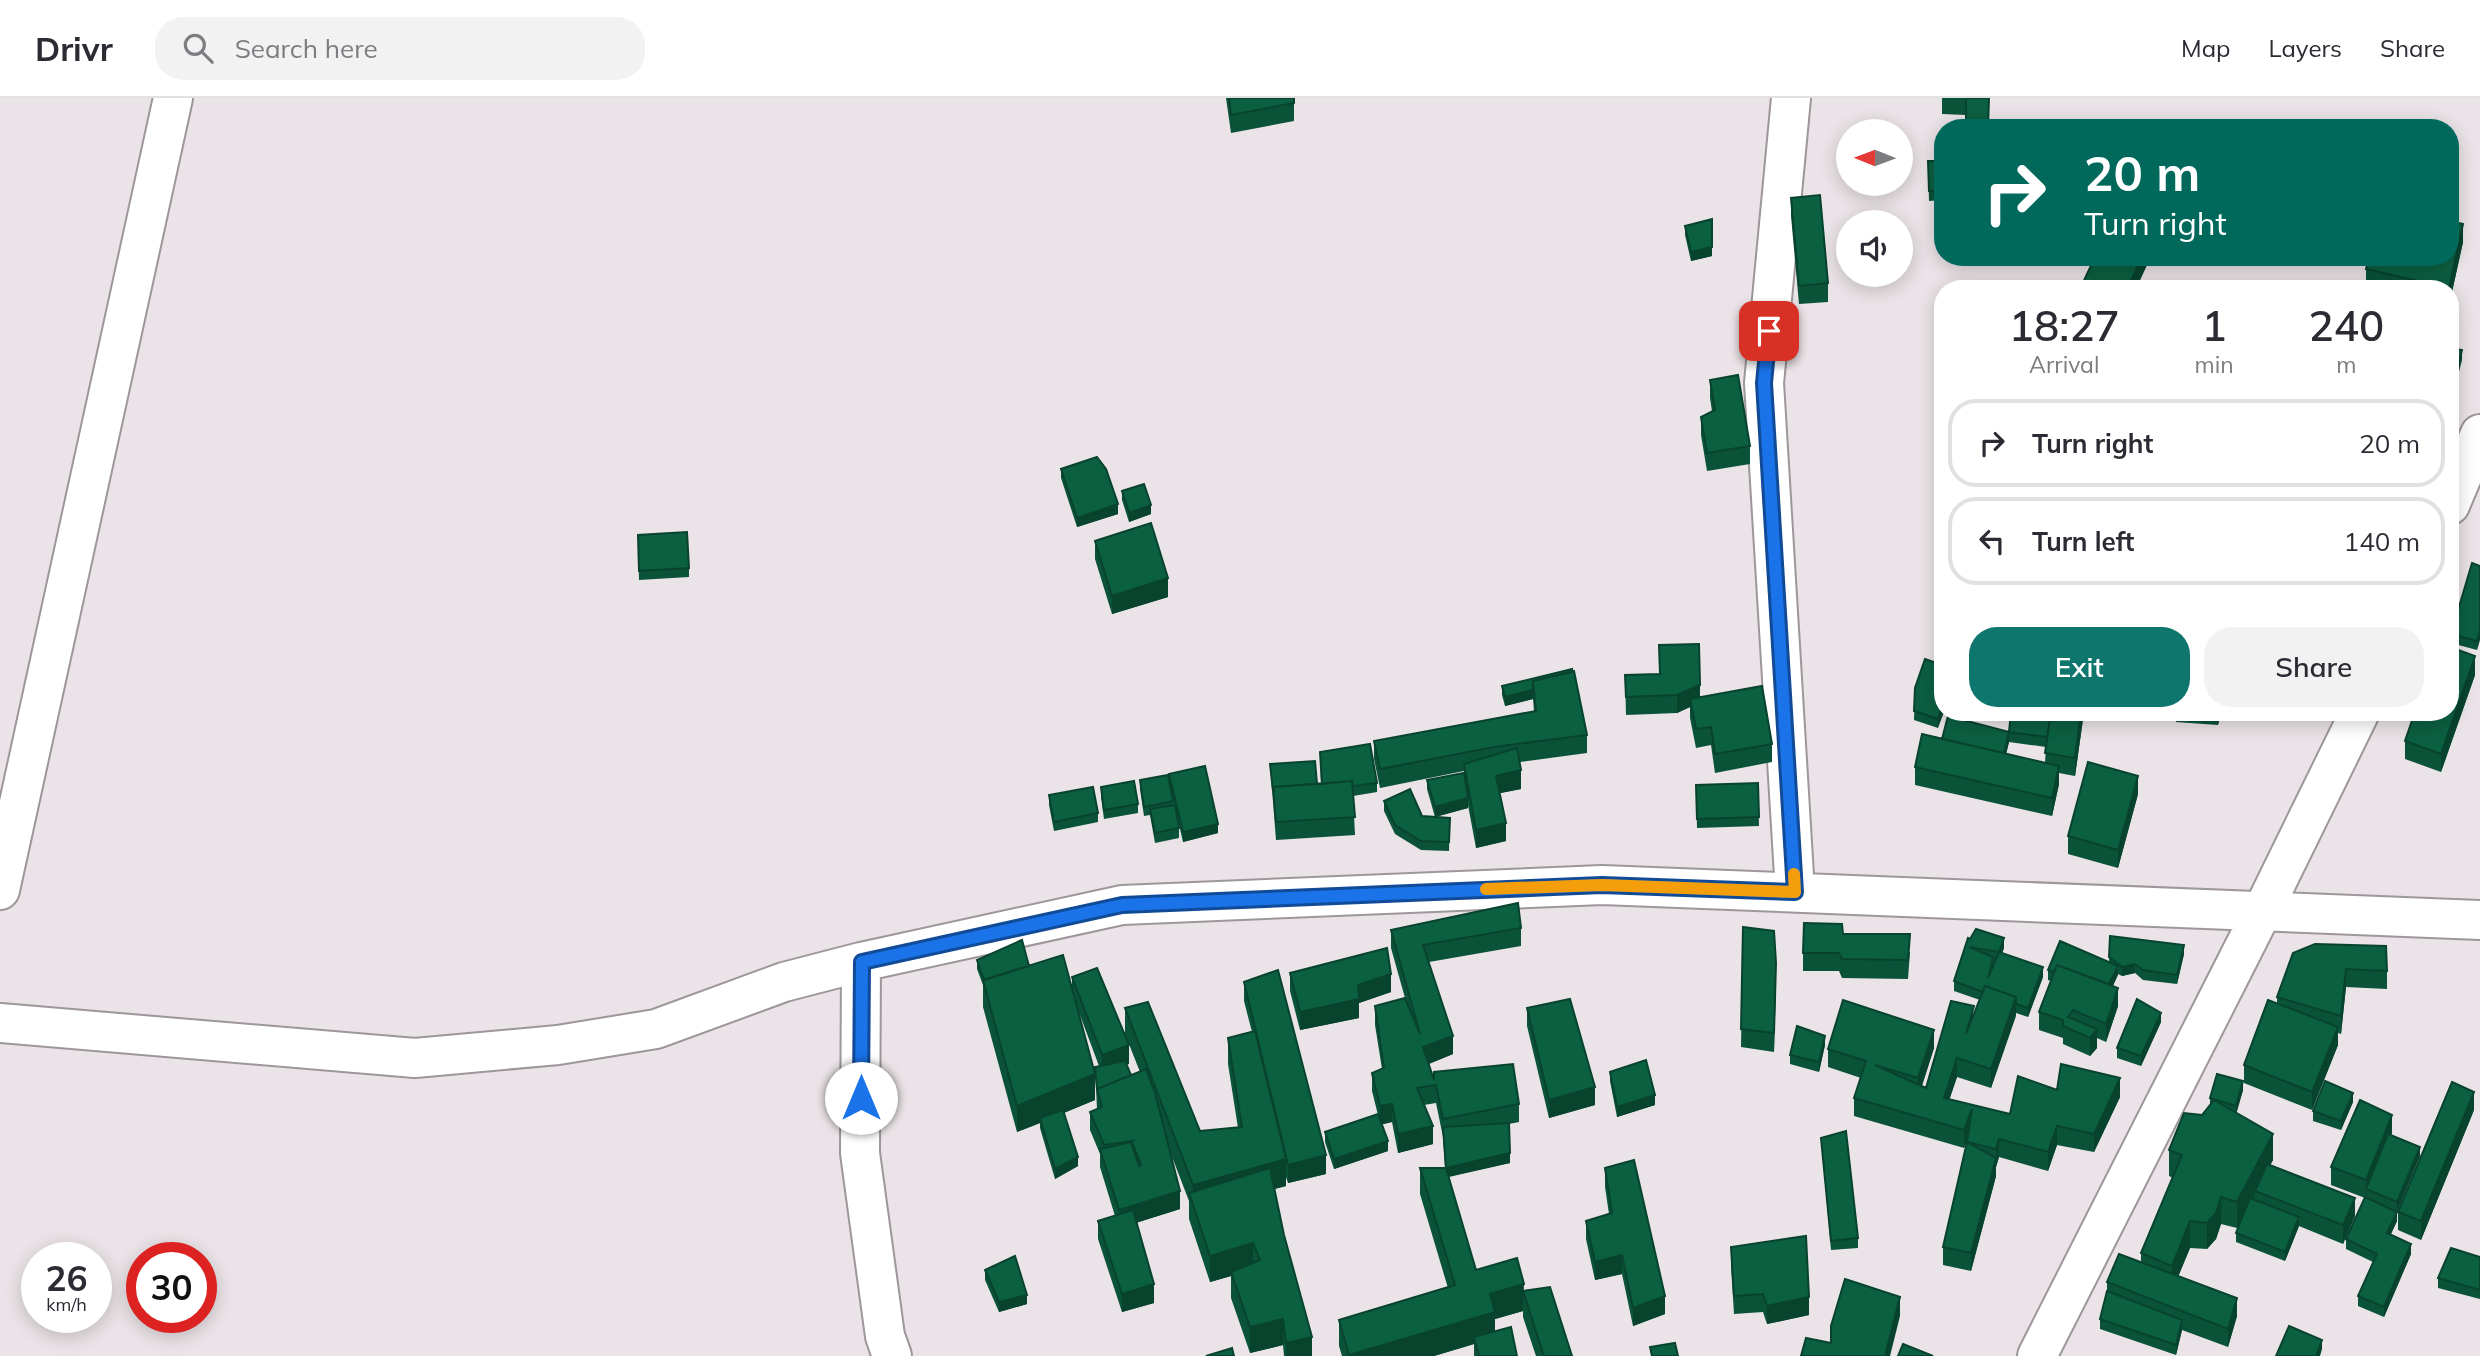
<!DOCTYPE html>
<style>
body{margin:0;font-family:Mulish,sans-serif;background:#f2f2f3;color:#2b2b33;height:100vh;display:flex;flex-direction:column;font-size:26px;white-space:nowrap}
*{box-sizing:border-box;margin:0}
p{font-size:23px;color:#7c7c81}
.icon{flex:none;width:38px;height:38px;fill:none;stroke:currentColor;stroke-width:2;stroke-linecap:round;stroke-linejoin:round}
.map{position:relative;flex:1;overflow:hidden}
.side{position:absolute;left:1934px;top:182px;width:525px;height:441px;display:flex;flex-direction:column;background:#fff;border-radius:28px;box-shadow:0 4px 18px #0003}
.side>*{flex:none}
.top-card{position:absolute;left:1934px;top:21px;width:525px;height:147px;border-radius:28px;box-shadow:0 4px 18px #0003;background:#00695c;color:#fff;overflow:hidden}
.needle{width:46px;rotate:271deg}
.fabs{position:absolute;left:1836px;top:21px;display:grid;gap:14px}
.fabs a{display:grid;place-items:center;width:77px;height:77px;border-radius:50%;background:#fff;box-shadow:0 4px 18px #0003;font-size:35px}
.speed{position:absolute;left:21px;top:1144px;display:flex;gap:14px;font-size:35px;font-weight:700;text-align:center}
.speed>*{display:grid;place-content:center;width:91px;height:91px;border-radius:50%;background:#fff;box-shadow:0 4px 18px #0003;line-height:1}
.speed small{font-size:18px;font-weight:400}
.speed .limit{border:10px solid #d22;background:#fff;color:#111}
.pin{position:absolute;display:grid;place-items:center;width:60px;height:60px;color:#fff;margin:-30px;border-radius:14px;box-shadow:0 4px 10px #0006}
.me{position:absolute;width:77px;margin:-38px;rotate:0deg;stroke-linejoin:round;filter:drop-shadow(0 0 5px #0008)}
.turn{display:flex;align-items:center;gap:24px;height:147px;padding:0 35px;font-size:32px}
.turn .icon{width:91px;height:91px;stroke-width:2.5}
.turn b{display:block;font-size:49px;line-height:60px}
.eta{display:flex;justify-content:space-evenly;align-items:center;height:119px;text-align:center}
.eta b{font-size:42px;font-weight:600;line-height:49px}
.action{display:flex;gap:14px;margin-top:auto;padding:14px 35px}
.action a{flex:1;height:80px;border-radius:28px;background:#0f766e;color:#fff;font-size:28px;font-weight:600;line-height:80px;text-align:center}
.action a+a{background:#f2f2f3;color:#2b2b33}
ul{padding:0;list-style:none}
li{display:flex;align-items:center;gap:21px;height:88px;margin:0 14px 10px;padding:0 21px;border:4px solid #e1e1e2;border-radius:28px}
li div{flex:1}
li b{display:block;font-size:26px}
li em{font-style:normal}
header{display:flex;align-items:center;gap:42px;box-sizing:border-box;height:98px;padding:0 35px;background:#fff;border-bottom:2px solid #e1e1e2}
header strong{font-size:33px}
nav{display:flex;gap:38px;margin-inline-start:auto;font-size:24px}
.search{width:490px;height:63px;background:#f2f2f3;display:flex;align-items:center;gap:18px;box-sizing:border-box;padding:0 24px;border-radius:28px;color:#7c7c81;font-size:26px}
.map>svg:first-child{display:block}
</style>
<header>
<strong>Drivr</strong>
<div class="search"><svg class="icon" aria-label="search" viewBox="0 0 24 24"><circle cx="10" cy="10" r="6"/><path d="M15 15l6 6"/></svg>Search here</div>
<nav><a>Map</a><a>Layers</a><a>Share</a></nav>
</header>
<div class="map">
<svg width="2480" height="1258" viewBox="0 0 2480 1258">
<rect width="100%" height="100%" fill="#eae3e7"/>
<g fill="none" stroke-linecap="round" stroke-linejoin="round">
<!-- street casing -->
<g stroke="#9d969a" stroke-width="42">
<path id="street" d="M1791,0L1764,285L1795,794
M2450,407L2480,336
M0,792L173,0
M861,864L860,1055L885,1238L892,1258
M0,925L415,960L558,947L656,931L784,884L861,864L1122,807L1602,787L2480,822
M2037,1258L2263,812L2360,614"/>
</g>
<!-- street -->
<use href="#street" stroke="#fff" stroke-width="38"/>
</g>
<!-- wall -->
<path fill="#0a5339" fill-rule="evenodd" d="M1226,0H1294V23L1231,35Z
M1942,0H1989L1966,17L1942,16Z
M1928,63H1942V102L1929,103Z
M1791,100L1828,185V204L1799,206L1791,118Z
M1685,128L1712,158L1691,163L1685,137Z
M2463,144L2450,203V191H2373L2366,189V171Z
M1710,282L1750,348V366L1707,373L1701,337V319L1712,313L1710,300Z
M1061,371L1118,416L1077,429L1061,380Z
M1122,393L1151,416L1129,424L1122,402Z
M638,437L689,470V479L639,482Z
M1095,443L1168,499L1112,516L1095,461Z
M2480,468L2477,552L2451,545V536Z
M1659,547L1700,600L1772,646V664L1715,675L1711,647L1696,650L1690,620V609L1677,615L1626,617L1625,577L1660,576Z
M1942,567L1938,630L1914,622L1915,590Z
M1572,571L1587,637V655L1520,664L1521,691L1500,695L1506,743L1476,750L1468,707V710L1435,719L1427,691V682L1464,675V673L1380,690L1374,661V643L1534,613L1533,601L1505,608L1502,597V588Z
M2475,577L2441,674L2405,661V643Z
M2011,614H2084L2075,678L2059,675V686L2052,718L1915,687V669L1942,641L2009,634ZM2009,644L2046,649L2045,665L2006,656Z
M2176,614H2221L2218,627L2176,624Z
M1320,654L1377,685V694L1353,698L1355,737L1276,742L1270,666L1317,686H1321Z
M1169,676L1218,735L1183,744L1177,718L1179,730V740L1155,745L1150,717L1144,718L1140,691V682L1169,684Z
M1758,685L1759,728L1697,730L1696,687Z
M1101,689L1138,706V715L1104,721L1101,699Z
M2138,696L2118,770L2068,756V738Z
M1049,697L1098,715V724L1054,733L1049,707Z
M1384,703L1422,718L1450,720L1449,753L1421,752L1395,736L1384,713Z
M1743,829L1776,883L1774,954L1741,949Z
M1521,830V848L1429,864L1453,956L1429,966L1434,981L1519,1006V1024L1509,1026L1510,1065L1449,1079L1476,1172L1524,1193L1572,1258H1536L1523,1219V1213L1495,1221V1234L1517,1258H1474V1246L1434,1258H1342L1339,1248V1222L1448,1190L1420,1096V1070H1445L1443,1039L1436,1005L1424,1007L1433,1046L1398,1055L1392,1024L1382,1026L1388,1053L1334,1071L1325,1044V1034L1378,1017L1372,993V975L1382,971L1375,927V908L1405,900L1391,850V832Z
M1843,836L1910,854L1908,881L1842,880L1839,873H1803V855Z
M2110,838L2184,856L2177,886L2143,882L2135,875L2122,878L2118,876L2113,888L2118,908L2106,944L2097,940V950L2090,958L2063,946V940L2039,932V914L2051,883L2048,882V872L2109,864Z
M1968,840L2004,850L2002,855L2043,879L2028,919L2016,915L1991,990L1957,979L1949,1001L2010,1016L2057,992L2120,999L2094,1054L2057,1047L2048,1073L1999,1059L1996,1069V1078L1971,1173L1943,1167V1149L1967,1042L1964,1050L1854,1018V1000L1861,980L1828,969V951L1934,950L1922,988L1926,990L1974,916L1980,902L1954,893V883Z
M2293,855L2387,873V891L2346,889L2341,936L2338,935V947L2312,1012L2244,985V967L2277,906V899Z
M977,862L1029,868L1072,893V879L1129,966H1126L1131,977L1140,974L1125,936V910L1200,1033L1238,1030L1228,966V940L1252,934L1244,903V884L1326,1076L1288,1085L1286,1079V1088L1274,1091L1284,1137L1312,1258H1284L1283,1247L1250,1255L1231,1200V1178L1210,1184L1189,1121V1103L1169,1051L1180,1111L1136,1125L1154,1205L1122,1214L1098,1141V1123L1115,1118L1100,1069V1056L1090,1032V1014L1097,1011L1095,969L1099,968L1077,909L1095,1002L1064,1015L1078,1068L1055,1081L1040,1030V1025L1017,1034L983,909V887L977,871Z
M1290,875L1391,894L1359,905V920L1300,932L1290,893Z
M1527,910L1595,1007L1549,1020L1527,928Z
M2161,924L2141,968L2117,960V950Z
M1825,947L1819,974L1790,966V957Z
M1610,974L1655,1007L1617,1019L1610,983Z
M2243,992L2236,1015L2273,1062L2270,1067L2355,1118L2343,1146L2299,1128L2285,1163L2236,1144V1135L2240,1125L2237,1130L2221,1126L2216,1141L2207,1151L2190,1150L2178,1178L2237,1218L2228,1249L2182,1232L2176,1257L2100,1231V1221L2107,1193V1184L2141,1164V1155L2173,1080L2169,1078V1052L2210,1007V1000Z
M2353,1004L2341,1032L2313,1023V1013Z
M2474,1012L2421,1142L2398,1132V1114Z
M2392,1035L2391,1037L2420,1058L2397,1114L2387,1109L2397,1123L2390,1137L2411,1156L2384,1219L2358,1208V1198L2373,1164L2346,1151V1141L2365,1100L2331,1087V1069Z
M1821,1040L1858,1140V1150L1831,1152Z
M1605,1070L1665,1216L1633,1228L1622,1176L1595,1182L1586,1141V1123L1609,1116L1605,1089Z
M1731,1149L1809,1217L1767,1226L1763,1214L1734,1216L1731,1168Z
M2480,1159V1201L2438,1190V1180Z
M985,1172L1027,1206L999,1214L985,1182Z"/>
<!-- shaded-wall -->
<path fill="#08432e" d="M2463,126V144L2450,203V191L2449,190Z
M1712,130V158L1691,163V154Z
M2142,159H2148V165L2136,191H2127Z
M2462,252V262L2450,309V300Z
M1118,406V416L1077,429V420Z
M1151,407V416L1129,424V415Z
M1168,480V499L1112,516V498Z
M2480,532V542L2477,552V543Z
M2475,558V577L2441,674V656Z
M1700,587V605L1690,601V609L1677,615V597Z
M1533,592V601L1505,608V599Z
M1942,609V614H1944L1938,630V621Z
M2081,614H2084L2075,678V660Z
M2218,614H2221L2218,627Z
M2009,634V644L2002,673V663Z
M2059,668V686L2052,718V700Z
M1521,672V691L1496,696V678Z
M2138,678V696L2118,770V752Z
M1468,700V710L1435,719V709Z
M1506,725V743L1476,750V732Z
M1218,726V735L1183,744V734Z
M2004,840V850L1999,863V854Z
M2184,847V856L2177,886V877Z
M1776,865V883L1774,954V935Z
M2135,866V875L2122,878V869Z
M2118,868V877L2105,904V894Z
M2043,869V879L2028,919V910Z
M2346,871V889L2341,936V918Z
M1391,876V894L1359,905V920L1300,932V914L1358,887Z
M2118,890V908L2106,944V926Z
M2016,899V918L1991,990V971Z
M2161,915V924L2141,968V958Z
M2338,929V947L2312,1012V994Z
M2097,931V950L2090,958V940Z
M1934,932V950L1918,999V980Z
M1453,938V956L1423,968V949Z
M1825,938V947L1819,974V964Z
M1129,947V966L1102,976V957Z
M1957,960V979L1944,1018V1000Z
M1095,976V1002L1041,1024L1040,1020V1025L1017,1034V1008Z
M2120,980V999L2094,1054V1036Z
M2243,983V992L2236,1017V1008Z
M1595,989V1007L1549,1020V1002Z
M2474,994V1012L2421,1142V1123Z
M2353,995V1004L2341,1032V1023Z
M1655,997V1007L1617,1019V1009Z
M1392,1006V1024L1380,1027V1008Z
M1972,1011V1029L1964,1050V1032Z
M2392,1017V1035L2369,1092L2366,1091V1082Z
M1433,1028V1046L1398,1055V1036Z
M2057,1028V1047L2048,1073V1054Z
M2273,1036V1062L2256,1094L2255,1093V1096L2237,1130V1104Z
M1999,1041V1059L1996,1069V1051Z
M1388,1043V1053L1334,1071V1061Z
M2420,1049V1058L2397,1114V1104Z
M1510,1055V1065L1446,1079V1070Z
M1326,1057V1076L1288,1085V1067Z
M1078,1059V1068L1055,1081V1071Z
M1996,1060V1078L1971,1173V1155Z
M1286,1061V1088L1195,1112L1193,1106V1087Z
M1180,1093V1111L1119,1130V1112Z
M2221,1099V1126L2216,1141L2207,1151V1125Z
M2355,1100V1118L2343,1146V1127Z
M2397,1114V1123L2387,1145V1135Z
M2299,1119V1128L2285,1163V1154Z
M2190,1123V1150L2172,1194V1168Z
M1253,1145V1171L1231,1174V1178L1210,1184V1158Z
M2411,1146V1156L2384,1219V1209Z
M1622,1157V1176L1595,1182V1164Z
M1154,1186V1205L1122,1214V1196Z
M1524,1186L1523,1213L1495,1221V1240L1474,1239V1246L1434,1258H1349L1490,1196Z
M1027,1197V1206L999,1214V1204Z
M1665,1198V1216L1633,1228V1210Z
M1809,1199V1217L1767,1226V1208Z
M1900,1199V1218L1890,1258H1885Z
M2237,1200V1218L2228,1249V1231Z
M1283,1221V1247L1250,1255V1229Z
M2182,1222V1232L2176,1257V1247Z
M1312,1239V1258H1286V1245Z
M2322,1242V1251L2320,1258H2316Z"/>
<!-- building -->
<path fill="#0c6042" stroke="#08432e" stroke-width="2" d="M1229,0H1294V5L1231,17Z
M1966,0H1989L1988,30H1966Z
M1928,63H1942V93H1929Z
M1820,97L1828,185L1799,188L1791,100Z
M1712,121V149L1691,154L1685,128Z
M2450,123L2463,126L2449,190L2366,171L2369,159H2450Z
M2095,159H2142L2127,191H2080Z
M2450,250L2462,252L2450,300Z
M1738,277L1750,348L1707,355L1701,319L1715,312L1710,282Z
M1097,359L1106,371L1118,406L1077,420L1061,371Z
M1144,386L1151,407L1129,415L1122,393Z
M1151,425L1168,480L1112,498L1095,443Z
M687,434L689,470L639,473L638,437Z
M2472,465L2480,468V532L2477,543L2451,536Z
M1699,546L1700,587L1677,597L1626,599L1625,577L1660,576L1659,547Z
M2450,549L2475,558L2441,656L2405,643L2415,614H2450Z
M1925,561L1942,567V609L1938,621L1914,613L1915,590Z
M1572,571V574L1533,583V592L1505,599L1502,588Z
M1574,573L1587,637L1494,649L1380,671L1374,643L1536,613L1533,583Z
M1762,588L1772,646L1715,656L1711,629L1696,631L1690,601Z
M2011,614H2051L2047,639L2009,634L2004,655L1942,641L1948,618L2009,634Z
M2051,614H2081L2075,660L2045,655Z
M1922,636L2059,668L2052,700L1915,669Z
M1370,646L1377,685L1353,688L1352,683L1322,686L1320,654Z
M1517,650L1521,672L1496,678L1506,725L1476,732L1464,666Z
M1315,663L1317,686L1273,689L1274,693H1273L1270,666Z
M2088,664L2138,678L2118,752L2068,738Z
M1205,668L1218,726L1183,734L1169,676Z
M1464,675L1468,700L1435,709L1427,682Z
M1168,677L1173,703L1144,709L1140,682Z
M1134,683L1138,706L1104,712L1101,689Z
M1352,683L1355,719L1276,724L1273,689Z
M1758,685L1759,719L1697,721L1696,687Z
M1093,689L1098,715L1054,724L1049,697Z
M1410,691L1422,718L1450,720L1449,744L1421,743L1395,727L1384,703Z
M1175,707L1179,730L1155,735L1150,711Z
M1518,805L1521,830L1423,847L1453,938L1423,949L1434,982V974L1513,966L1519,1006L1443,1021L1436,987L1417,990L1433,1028L1398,1036L1392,1006L1380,1008L1372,975L1384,970L1375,908L1405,900L1420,936L1391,832Z
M1804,825L1842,826L1843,836H1910L1908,862L1842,861L1839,855H1803Z
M1743,829L1774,833L1776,865L1774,935L1741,931Z
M1976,831L2004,840L1999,854L1969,849L1993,859L1988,880L1999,854L2043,869L2028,910L2016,906V899L1985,888L1983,894L1954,883L1968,840L1970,841Z
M2110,838L2184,847L2177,877L2143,872L2135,866L2122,869L2109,859Z
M1022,842L1029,868L984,882L977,862Z
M2060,843L2118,868L2109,886L2057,867L2054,874L2048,872Z
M2315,846L2386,848L2387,873L2346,871L2341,918L2277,899L2293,855Z
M1387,850L1391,876L1358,887L1359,901L1300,914L1290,875Z
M1063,857L1095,976L1017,1008L983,882Z
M2057,867L2118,890L2106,926L2073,912L2068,919L2097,931L2090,940L2063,928V922L2039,914Z
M1097,870L1129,947L1102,957L1072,879Z
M1278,872L1326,1057L1288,1067L1244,884Z
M1985,888L2016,899L1991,971L1957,960L1944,1000L2010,1016L2018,978L2057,992L2061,966L2120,980L2094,1036L2057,1028L2048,1054L1999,1041L1996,1051L1967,1044L1972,1011L1964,1032L1854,1000L1866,963L1828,951L1843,902L1934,932L1918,980L1875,967L1926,990L1951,903L1974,908L1966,936Z
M1570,901L1595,989L1549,1002L1527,910Z
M2137,901L2161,915L2141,958L2117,950Z
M2268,902L2338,929L2312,994L2244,967Z
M1148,904L1200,1033L1242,1029L1228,940L1255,933L1286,1061L1193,1087L1125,910Z
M1797,928L1825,938L1819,964L1790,957Z
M1646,962L1655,997L1617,1009L1610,974Z
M1125,963L1131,977L1097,991L1095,969Z
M1146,971L1155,995L1180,1093L1119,1112L1100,1051L1131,1044L1139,1068L1141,1067L1132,1044L1133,1043L1104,1047L1090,1014L1102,1009L1097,991Z
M2217,976L2243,983L2236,1008L2210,1000Z
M2325,983L2353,995L2341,1023L2313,1013Z
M2452,984L2474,994L2421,1123L2398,1114Z
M2214,1002L2273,1036L2237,1104L2221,1099L2216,1115L2207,1125L2190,1123L2172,1168L2141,1155L2182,1057L2169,1052L2184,1015L2202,1017Z
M2360,1002L2392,1017L2366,1082L2331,1069Z
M1063,1012L1078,1059L1055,1071L1040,1020Z
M1378,1016L1388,1043L1334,1061L1325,1034Z
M1509,1025L1510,1055L1446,1070L1443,1029Z
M1846,1033L1858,1140L1831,1143L1821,1040Z
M2388,1036L2420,1049L2397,1104L2366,1091Z
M1967,1044L1996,1060L1971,1155L1943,1149Z
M1634,1062L1665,1198L1633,1210L1622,1157L1595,1164L1586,1123L1612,1115L1605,1070Z
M2267,1066L2355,1100L2343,1127L2255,1093Z
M1270,1070L1284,1137L1312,1239L1286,1245L1283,1221L1250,1229L1231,1174L1260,1162L1253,1145L1210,1158L1189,1095Z
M1420,1070H1446L1476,1172L1517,1160L1524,1186L1490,1196L1495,1214L1349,1257L1339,1222L1455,1187Z
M2365,1099L2397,1114L2387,1135L2411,1146L2384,1209L2358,1198L2377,1156L2346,1141Z
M2250,1100L2299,1119L2285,1154L2236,1135Z
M1133,1112L1154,1186L1122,1196L1098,1123Z
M1806,1138L1809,1199L1767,1208L1763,1196L1734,1198L1731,1149Z
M2451,1150L2480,1159V1192L2438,1180Z
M2119,1156L2237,1200L2228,1231L2107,1184Z
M1015,1158L1027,1197L999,1204L985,1172Z
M1845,1181L1900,1199L1885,1258H1801L1806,1240L1831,1245V1228Z
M1550,1189L1572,1258H1544L1523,1193Z
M2107,1193L2182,1222L2176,1247L2100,1221Z
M2289,1228L2322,1242L2316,1258H2276Z
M1511,1229L1517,1258H1479L1474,1239Z
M1675,1245L1678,1258H1652L1650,1249Z
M1903,1246L1933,1258H1898Z
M1232,1250L1234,1258H1206Z"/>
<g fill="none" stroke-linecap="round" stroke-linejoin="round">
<!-- route casing -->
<g stroke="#114b97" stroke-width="18">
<path id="route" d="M861,1000L862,864L1122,807L1602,787L1795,794L1764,285L1769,233"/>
</g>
<!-- route -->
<use href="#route" stroke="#1a73e8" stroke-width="12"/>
<!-- slow -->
<path stroke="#f59e0b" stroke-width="12" d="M1486,791L1602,787L1795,794L1794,776"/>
</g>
</svg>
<div class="fabs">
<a><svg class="needle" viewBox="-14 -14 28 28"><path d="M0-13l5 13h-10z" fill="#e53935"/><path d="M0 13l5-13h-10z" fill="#7c7c81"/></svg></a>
<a><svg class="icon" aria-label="sound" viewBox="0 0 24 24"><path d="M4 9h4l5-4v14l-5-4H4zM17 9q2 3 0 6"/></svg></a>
</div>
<div class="speed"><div>26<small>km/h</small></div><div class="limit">30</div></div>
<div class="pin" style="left:1769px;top:233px;background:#d93025"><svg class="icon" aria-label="arrive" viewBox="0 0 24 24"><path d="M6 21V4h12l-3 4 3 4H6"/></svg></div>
<svg class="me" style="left:861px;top:1000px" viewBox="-20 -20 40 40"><circle r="19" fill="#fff"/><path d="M0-13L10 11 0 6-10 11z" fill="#1a73e8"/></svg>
<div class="top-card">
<div class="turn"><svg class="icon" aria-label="right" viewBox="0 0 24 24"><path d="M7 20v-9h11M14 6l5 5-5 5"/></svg><div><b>20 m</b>Turn right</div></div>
</div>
<section class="side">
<div class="eta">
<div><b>18:27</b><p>Arrival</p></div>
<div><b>1</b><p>min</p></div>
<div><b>240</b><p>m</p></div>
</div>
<ul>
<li><svg class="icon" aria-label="right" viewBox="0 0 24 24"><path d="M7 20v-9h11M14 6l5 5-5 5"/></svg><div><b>Turn right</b></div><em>20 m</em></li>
<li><svg class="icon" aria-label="left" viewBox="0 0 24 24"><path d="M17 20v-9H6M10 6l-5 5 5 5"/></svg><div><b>Turn left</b></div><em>140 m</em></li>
</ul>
<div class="action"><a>Exit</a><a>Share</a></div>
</section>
</div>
